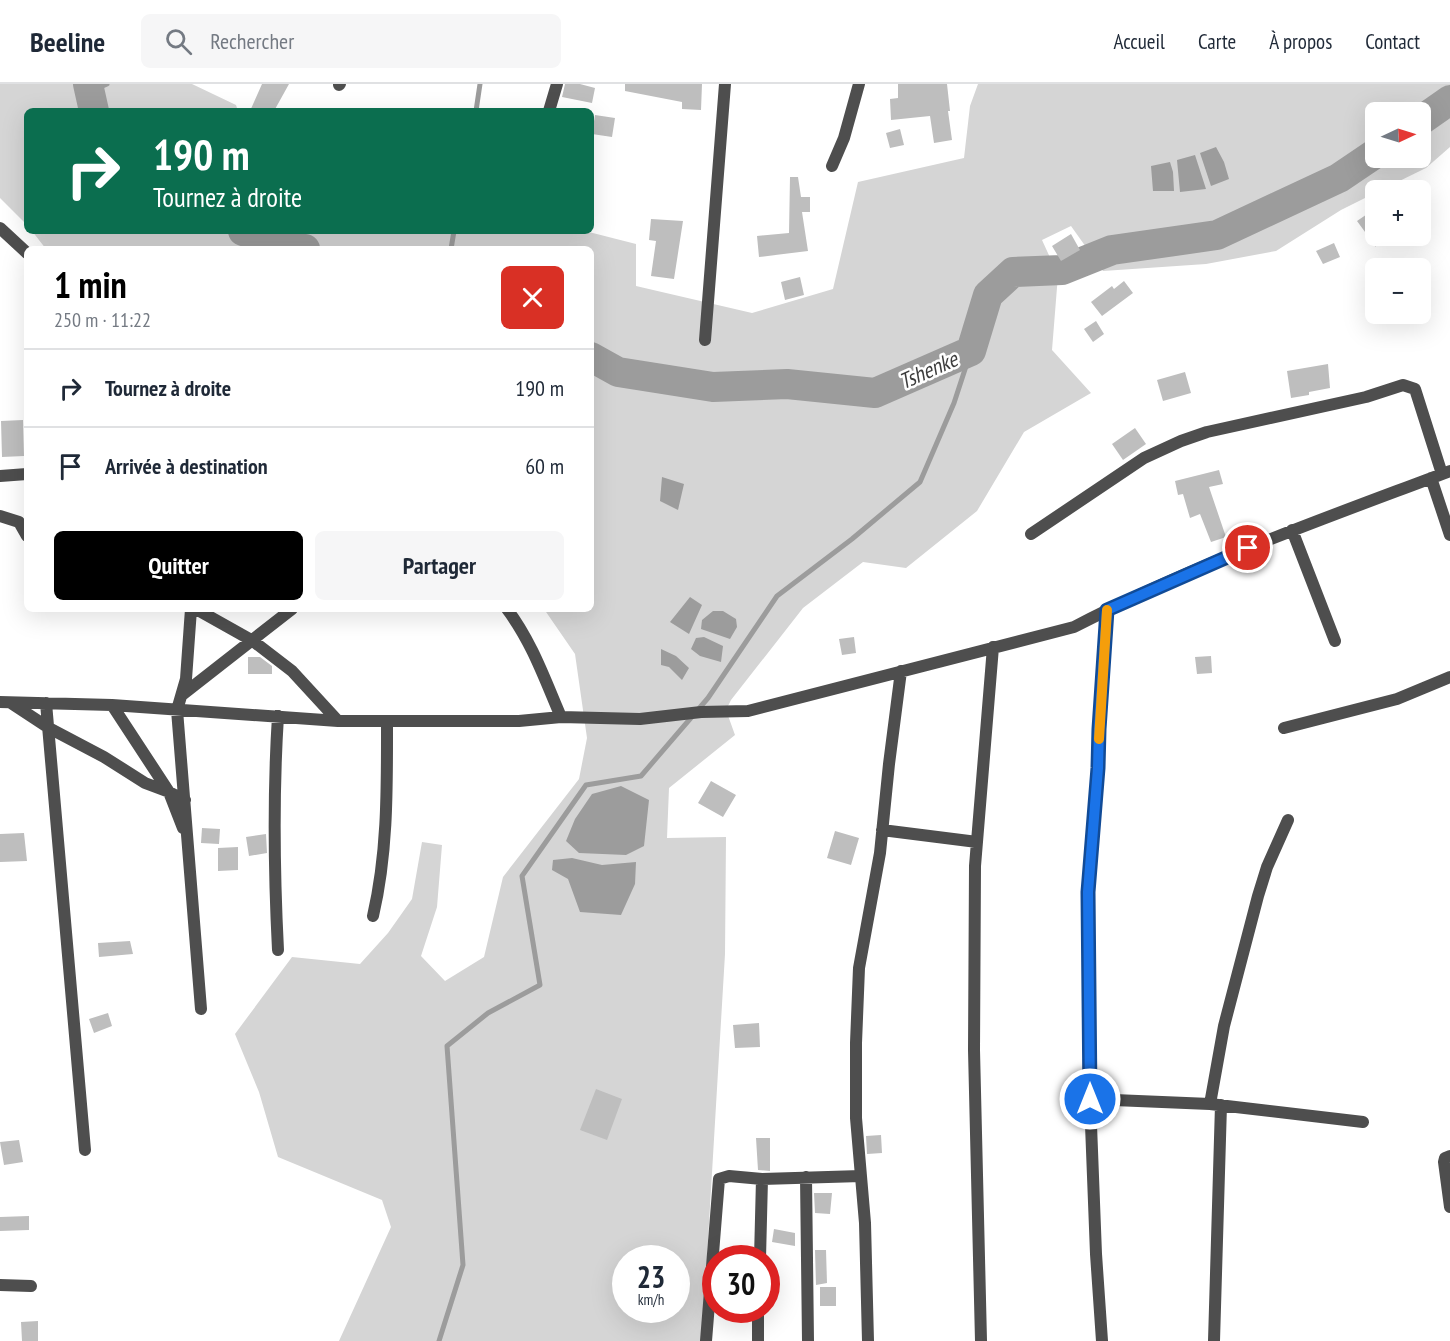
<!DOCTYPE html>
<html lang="fr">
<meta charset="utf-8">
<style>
body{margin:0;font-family:"PT Sans Narrow",sans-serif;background:#f6f6f7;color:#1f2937;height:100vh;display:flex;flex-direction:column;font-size:22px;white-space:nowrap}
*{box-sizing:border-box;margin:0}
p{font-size:20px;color:#747a83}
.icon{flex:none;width:33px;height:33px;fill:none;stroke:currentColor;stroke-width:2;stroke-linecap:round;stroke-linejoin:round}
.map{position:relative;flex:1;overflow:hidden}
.side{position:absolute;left:24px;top:162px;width:570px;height:366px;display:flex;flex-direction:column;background:#fff;border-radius:9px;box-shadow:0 6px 24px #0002}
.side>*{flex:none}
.banner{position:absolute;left:24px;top:24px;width:570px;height:126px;border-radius:9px;box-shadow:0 6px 24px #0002;background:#0b6e4f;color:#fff;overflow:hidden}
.needle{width:39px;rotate:86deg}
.fabs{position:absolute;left:1365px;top:18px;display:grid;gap:12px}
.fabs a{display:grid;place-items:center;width:66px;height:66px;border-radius:9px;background:#fff;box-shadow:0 6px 24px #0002;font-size:30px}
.speed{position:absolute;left:612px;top:1161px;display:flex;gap:12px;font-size:30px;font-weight:700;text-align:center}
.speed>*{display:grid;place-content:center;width:78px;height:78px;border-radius:50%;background:#fff;box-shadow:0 6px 24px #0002;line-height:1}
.speed small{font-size:15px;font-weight:400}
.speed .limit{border:9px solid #d22;background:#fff;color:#111}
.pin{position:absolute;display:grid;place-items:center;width:51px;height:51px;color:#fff;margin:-26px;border:3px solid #fff;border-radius:50%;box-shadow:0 2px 6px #0007}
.me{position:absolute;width:66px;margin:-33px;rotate:0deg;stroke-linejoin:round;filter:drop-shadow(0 0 4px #0008)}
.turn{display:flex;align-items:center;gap:21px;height:126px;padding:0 30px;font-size:27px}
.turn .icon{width:78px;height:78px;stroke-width:2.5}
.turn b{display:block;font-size:42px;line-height:51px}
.round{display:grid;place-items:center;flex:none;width:63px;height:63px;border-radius:9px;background:#f6f6f7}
.summary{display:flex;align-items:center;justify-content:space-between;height:102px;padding:0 30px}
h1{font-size:36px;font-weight:600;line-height:45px;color:#000}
.action{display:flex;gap:12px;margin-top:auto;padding:12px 30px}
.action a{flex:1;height:69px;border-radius:9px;background:#000;color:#fff;font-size:24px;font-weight:600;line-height:69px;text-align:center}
.action a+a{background:#f6f6f7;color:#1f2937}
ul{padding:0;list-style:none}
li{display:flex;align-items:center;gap:18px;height:78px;padding:0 30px;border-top:2px solid #e0e1e3}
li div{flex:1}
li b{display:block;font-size:22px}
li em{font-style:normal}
header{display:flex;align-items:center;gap:36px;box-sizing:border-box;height:84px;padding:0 30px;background:#fff;border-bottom:2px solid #e0e1e3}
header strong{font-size:28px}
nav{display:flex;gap:33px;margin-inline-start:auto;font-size:21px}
.search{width:420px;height:54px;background:#f6f6f7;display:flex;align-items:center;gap:15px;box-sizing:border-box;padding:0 21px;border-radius:9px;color:#747a83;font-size:22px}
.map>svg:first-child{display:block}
</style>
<header>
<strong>Beeline</strong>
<div class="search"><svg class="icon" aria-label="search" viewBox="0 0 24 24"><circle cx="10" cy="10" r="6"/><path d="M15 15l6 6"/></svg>Rechercher</div>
<nav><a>Accueil</a><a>Carte</a><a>À propos</a><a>Contact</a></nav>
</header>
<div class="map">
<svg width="1450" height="1257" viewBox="0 0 1450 1257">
<rect width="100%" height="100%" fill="#fff"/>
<!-- green -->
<path fill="#d5d5d5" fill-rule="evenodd" d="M0,0H192L236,21L238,27H27V141L0,114Z
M978,0H1450V63L1426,84L1381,106H1376L1375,109L1341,126L1276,167L1206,180L1103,187L1071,142L1042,156L1058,191L1052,266L1091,309L1024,348L977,427L906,484L863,478L803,524L731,616L726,626L735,651L669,704L667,754L726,753L725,870L702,1257H339L391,1143L382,1116L278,1073L259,1008L235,950L292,873L360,880L388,849L412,815L422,758L442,761L437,823L421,872L445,897L484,873L503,793L579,695L587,654L575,570L544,525H591V165H46L32,147H585L636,160V202L752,229L833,205L858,98L964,74L970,22ZM1376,28H1420V74H1376ZM626,1174H676V1226H626Z"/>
<!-- water -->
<path fill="#9c9c9c" d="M1216,63L1224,78L1229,95L1211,102L1200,69Z
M1195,71L1206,105L1180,108L1177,76Z
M1170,78L1173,88L1174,107H1153L1151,82Z
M662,393L684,400L678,426L660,417Z
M690,513L702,521L689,550L670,538Z
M713,527H723L736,535L737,543L730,555L701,545L702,536Z
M704,553L723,562L721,578L700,572L691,565L696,554Z
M661,565L676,572L689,584L682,596L669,583L661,581Z
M621,702L649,716L644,762L626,771L579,769L566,757L575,735L592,710Z
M572,774L602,781L636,778L635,800L621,831L580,828L568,795L552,786L553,776Z"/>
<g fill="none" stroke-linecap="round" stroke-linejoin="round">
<!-- stream -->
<path stroke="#9c9c9c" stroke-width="5" d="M91,7L107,0
M476,27L480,0
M451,165L454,147
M439,1257L463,1181L447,962L488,929L540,901L522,792L586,701L641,692L708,614L777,512L852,455L920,398L954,319L971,267"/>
<!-- river -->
<path stroke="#9c9c9c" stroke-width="30" d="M88,0L94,27
M1420,37L1450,16
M243,147L289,164L305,165
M591,273L618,288L713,303L787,300L875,309L971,267L988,211L1013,188L1062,186L1112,166L1217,151L1339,94L1376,69"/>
</g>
<!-- building -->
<path fill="#bebebe" d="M262,0H289L274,27H250Z
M565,0H580L595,4L592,19L562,13Z
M625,0H702L701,26L682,25V18L625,7Z
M898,0H947L950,27H948L952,56L934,59L930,32L891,36L890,15L898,14Z
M595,31L615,34L612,53L592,50Z
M900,45L904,61L890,64L886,49Z
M790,93H798L801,113H810V128H802L808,167L759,173L757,152L789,149Z
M1376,124V163L1357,137Z
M651,135L683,137L674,195L651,192L656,157L649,156Z
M1071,150L1080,166L1061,177L1052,162Z
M1334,159L1340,173L1323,180L1316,167Z
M800,193L804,211L785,216L781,198Z
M1124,197L1133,209L1102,232L1091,218L1112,202L1114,205Z
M1096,237L1104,250L1093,258L1084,245Z
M1328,280L1330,304L1309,308V311L1291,314L1287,287Z
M1185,288L1191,309L1163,317L1157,296Z
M23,336L24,372L2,373L1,337Z
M1135,344L1146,360L1123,376L1112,360Z
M1219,386L1223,400L1209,403L1226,453L1211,458L1200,430L1190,434L1183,410L1178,411L1175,397Z
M854,553L856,569L842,571L839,555Z
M1211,572L1212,589L1197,590L1195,573Z
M248,573H260L272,582V590H248Z
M711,697L736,711L723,733L698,719Z
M202,744L220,745L219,760L201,759Z
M835,747L859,754L851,781L827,774Z
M24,749L27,777L0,778V750Z
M266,750L267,769L249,772L246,753Z
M238,763V786L218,787V764Z
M130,857L133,870L99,873L98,859Z
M108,929L112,942L94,949L89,935Z
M759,939L760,963L735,964L733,941Z
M596,1005L622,1015L607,1056L580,1046Z
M881,1051L882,1069L867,1070L866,1052Z
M756,1054H770V1087L758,1086Z
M19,1056L23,1078L4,1081L0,1058Z
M814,1109H832L830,1130L815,1129Z
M29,1132V1146L0,1147V1133Z
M774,1145L795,1149V1162L772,1158Z
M815,1166H826L827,1199L816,1201Z
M820,1203H836V1222H820Z
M38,1237V1257H22L21,1238Z"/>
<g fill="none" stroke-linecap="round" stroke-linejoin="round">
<!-- street -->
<path stroke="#4e4e4e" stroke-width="12" d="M339,1L340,0
M549,27L557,0
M832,82L844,54L859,0
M0,144L27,169
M705,256L725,0
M0,392L27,390
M1431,394L1450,451
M0,432L19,438L27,452
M1292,446L1335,557
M1031,450L1144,374L1181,357L1207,348L1366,313L1403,301L1415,305L1442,390
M191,525L186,595L177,626L201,925
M196,525L253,557L292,587L338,637
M507,525C532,558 545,596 561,633
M1107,526L1099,645L1098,684L1088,808L1090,1015L1210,1020L1363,1038
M182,611L292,525
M0,618L112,621L338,637H519L561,633L640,635L701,628L748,627L1074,543C1195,480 1323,435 1450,387
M11,619L49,644L104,673L145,699L169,708L185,716
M46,619L85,1066
M112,621L169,708L183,744
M278,632C273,710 274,788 278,866
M1284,644L1397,615L1450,593
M882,746L977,758
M373,832C388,768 387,702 387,637
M1090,1015L1096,1170L1102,1257
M1210,1020L1224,942L1258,812L1267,783L1288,736
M1450,1072L1445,1074L1444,1078L1450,1123
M806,1093L808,1257
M760,1174L762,1095
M0,1201L31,1202
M706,1257L719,1095L729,1092L762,1095L861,1092
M758,1257V1226
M868,1257L865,1139L856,1034V959L859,884L880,769L889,680L901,587
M981,1257L974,966L975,782L993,563
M1214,1257L1221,1021"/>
</g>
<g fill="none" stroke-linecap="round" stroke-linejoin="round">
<!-- route casing -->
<g stroke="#114b97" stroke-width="15">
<path id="route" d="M1090,1015L1088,808L1098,684L1099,645L1107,526L1248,464"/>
</g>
<!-- route -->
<use href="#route" stroke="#1a73e8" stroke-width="10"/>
<!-- slow -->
<path stroke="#f59e0b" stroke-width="10" d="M1099,655L1107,526"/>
</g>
<g text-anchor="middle" stroke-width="5" stroke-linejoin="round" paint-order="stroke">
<!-- water labels -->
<g font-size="22" font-style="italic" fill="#3d3d3d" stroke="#fff">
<text transform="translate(928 286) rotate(-24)" y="8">Tshenke</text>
</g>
</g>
</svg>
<div class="fabs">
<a><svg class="needle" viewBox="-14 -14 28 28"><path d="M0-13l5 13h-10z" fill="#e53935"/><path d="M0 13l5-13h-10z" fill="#747a83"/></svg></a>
<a>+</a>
<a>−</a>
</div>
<div class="speed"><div>23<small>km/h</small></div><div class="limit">30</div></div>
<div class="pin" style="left:1248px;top:464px;background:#d93025"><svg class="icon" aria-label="arrive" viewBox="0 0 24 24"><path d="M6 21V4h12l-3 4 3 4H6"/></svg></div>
<svg class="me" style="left:1090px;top:1015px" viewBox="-20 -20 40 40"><circle r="17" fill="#1a73e8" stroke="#fff" stroke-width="3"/><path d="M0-11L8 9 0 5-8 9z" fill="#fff"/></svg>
<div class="banner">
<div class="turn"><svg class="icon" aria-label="right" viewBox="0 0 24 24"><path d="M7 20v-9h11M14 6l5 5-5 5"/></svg><div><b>190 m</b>Tournez à droite</div></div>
</div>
<section class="side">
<div class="summary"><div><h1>1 min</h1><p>250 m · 11:22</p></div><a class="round" style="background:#d93025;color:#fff"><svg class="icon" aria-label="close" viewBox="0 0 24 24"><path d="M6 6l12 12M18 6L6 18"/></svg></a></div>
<ul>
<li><svg class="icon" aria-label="right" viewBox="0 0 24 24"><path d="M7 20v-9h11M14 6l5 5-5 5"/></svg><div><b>Tournez à droite</b></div><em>190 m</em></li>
<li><svg class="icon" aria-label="arrive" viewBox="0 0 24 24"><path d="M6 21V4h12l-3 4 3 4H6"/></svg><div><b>Arrivée à destination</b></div><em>60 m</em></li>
</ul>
<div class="action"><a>Quitter</a><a>Partager</a></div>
</section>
</div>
